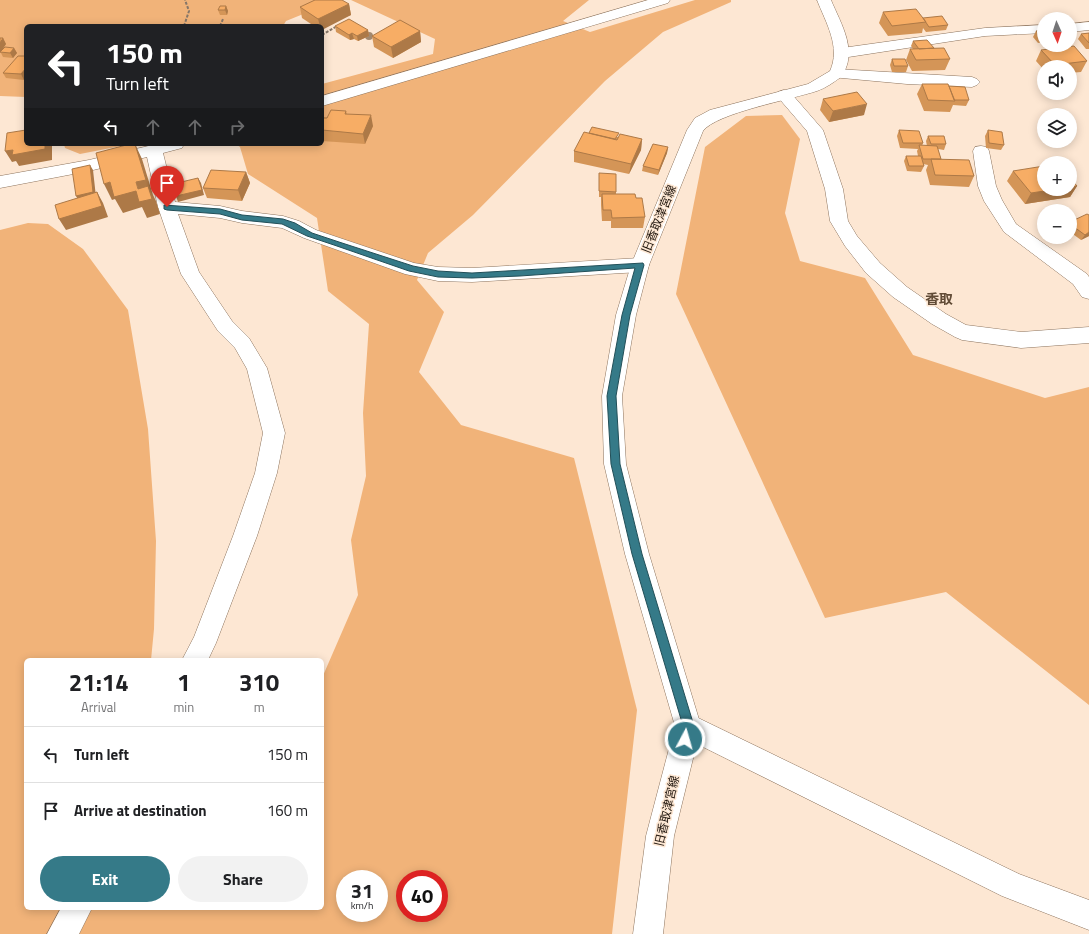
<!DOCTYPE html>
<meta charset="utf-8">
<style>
body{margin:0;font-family:"Titillium Web","Noto Sans JP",sans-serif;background:#f2f2f2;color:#202124;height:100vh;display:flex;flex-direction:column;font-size:15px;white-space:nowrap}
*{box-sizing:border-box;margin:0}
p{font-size:13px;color:#757577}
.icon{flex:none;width:22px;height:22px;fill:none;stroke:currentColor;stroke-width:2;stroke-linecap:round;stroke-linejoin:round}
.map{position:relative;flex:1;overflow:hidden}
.side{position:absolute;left:24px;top:658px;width:300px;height:252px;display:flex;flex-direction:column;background:#fff;border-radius:6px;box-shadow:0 2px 10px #0003}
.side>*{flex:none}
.guide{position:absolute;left:24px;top:24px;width:300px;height:122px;border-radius:6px;box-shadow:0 2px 10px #0003;background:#202124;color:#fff;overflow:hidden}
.needle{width:26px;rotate:177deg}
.buttons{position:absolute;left:1037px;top:12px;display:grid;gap:8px}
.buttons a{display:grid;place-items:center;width:40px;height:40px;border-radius:50%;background:#fff;box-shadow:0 2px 10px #0003;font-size:20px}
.speed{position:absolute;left:336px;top:870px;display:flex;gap:8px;font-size:20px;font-weight:700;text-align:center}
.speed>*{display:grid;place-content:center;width:52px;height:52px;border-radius:50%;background:#fff;box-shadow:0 2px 10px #0003;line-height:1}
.speed small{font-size:10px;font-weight:400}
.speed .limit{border:6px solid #d22;background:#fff;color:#111}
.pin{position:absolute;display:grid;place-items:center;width:34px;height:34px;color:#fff;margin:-41px -17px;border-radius:50% 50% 50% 0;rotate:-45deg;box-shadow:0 0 4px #0007}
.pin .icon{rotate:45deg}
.me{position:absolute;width:44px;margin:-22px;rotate:6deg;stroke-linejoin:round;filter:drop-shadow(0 0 3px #0008)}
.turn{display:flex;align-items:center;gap:14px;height:84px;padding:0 16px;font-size:18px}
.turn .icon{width:52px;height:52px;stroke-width:2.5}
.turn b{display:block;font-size:28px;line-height:34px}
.lanes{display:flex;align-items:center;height:38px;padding:0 16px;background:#0003;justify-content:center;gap:20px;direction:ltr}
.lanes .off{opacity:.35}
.eta{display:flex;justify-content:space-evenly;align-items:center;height:68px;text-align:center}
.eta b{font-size:24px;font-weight:700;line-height:28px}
.button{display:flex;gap:8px;margin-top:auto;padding:8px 16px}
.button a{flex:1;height:46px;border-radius:24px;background:#357a88;color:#fff;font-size:16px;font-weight:700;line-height:46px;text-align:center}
.button a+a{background:#f2f2f2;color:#202124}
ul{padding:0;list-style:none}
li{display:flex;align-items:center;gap:12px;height:56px;padding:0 16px;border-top:1px solid #e0e0e0}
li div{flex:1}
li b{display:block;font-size:15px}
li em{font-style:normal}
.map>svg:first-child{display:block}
</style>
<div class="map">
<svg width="1089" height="934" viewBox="0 0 1089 934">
<rect width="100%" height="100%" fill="#fde7d3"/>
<!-- green -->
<path fill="#f1b379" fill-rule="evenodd" d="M0,0H338L286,21L283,26H26V97L0,96Z
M351,0H589L563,21L590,32L695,0H731V2L663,32L605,81L473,215L428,253L417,280L444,312L419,372L461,425L574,458L637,710L612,934H0V230L28,223L48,224L83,249L128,310L148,429L156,541L154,629L151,660H26V908H322V678L358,595L351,540L366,476L363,413L369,324L328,291L317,218L248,174L240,147L236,144H322V84L433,54L435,39ZM345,879H379V913H345ZM405,879H439V913H405Z
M782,115L800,139L785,213L800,261L865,278L913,355L1045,398L1089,387V705L946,592L825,618L676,294L705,147L746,116Z
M64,144H131L80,154L65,148Z"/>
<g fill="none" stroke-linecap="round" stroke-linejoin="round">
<!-- minor casing -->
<g stroke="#8d745e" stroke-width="1">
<path id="minor" d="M648,0H670L668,3L322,106V96Z
M1089,22V30L1070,32V24Z
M1044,25V33L985,36L842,58L837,56L834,53L837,50L842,48L985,28Z
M836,69L972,77L977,79L980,82L977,85L972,87L907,84L831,77L828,74L831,71Z
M784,90L790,92L823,130L843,189L848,221L857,236L880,263L907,287L946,314L966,325L1021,332L1089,327V343L1021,348L962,340L955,337L932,324L893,297L866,273L845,246L830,221L825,189L807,131L776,95L778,92Z
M157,144H184L182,148L163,153L175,202L220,206L242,211L283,216L299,221L316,230L414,263L438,267L472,268L640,258L647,260L649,265L647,270L640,272L472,282L438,281L405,274L304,238L282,228L242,223L220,218L178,214L199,272L232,321L249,338L267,368L285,433L277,473L257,536L216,643L208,660H182L194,637L233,536L255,473L263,433L247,369L235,348L218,331L181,274L158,207L147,157L89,171L0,188V176L89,160Z
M981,146L987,147L989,151L996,186L1002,200L1016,224L1087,274L1089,277V299L1082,297L1073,284L1004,232L984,201L978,186L973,151L975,147Z
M688,713L1019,874L1089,900V930L1002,896L679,735L675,726L679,717Z
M61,908H92L79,934H47Z"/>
</g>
<!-- tertiary casing -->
<g stroke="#8d745e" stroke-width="1">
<path id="tertiary" d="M817,0H831C841,24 859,52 841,77C834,82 826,88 817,91C793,99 716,113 703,131L649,265L636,315L622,396L626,464L649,554L701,726L674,836L663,934H633L646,836L675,726L625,554L604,464L602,396L616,315L631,265L687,130L695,118L710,110L808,84L830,71C841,47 826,23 817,0Z"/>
</g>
<!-- path -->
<path stroke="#857668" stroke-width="2" stroke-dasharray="3 1.5" stroke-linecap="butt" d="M184,26L189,11L185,0
M220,26L223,19
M322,35L337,26"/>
<!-- minor -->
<use href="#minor" fill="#fff" fill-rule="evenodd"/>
<!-- tertiary -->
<use href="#tertiary" fill="#fff" fill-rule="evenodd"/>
</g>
<!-- trees -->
<circle fill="#a3896f" cx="369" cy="36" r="4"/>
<!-- wall -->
<path fill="#d49557" d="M349,4L351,15L322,26H314L302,18L300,7Z
M226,6L228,11L227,15H220L218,10Z
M883,12L923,18L948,25L946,30L926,32L923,28L922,33L888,36L879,23Z
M335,26L368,30L369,36L358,41L354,39L350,40L336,32Z
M1044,30V42L1038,43L1033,37L1036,31Z
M420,31L421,42L393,58L374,47L372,36Z
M1089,33V49H1086L1078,39L1081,34Z
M0,38H3L6,44L3,48H14L17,53L13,58L3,57L1,53H0Z
M913,41L934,48L950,59L945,70L912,71L906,60L910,49H913L911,46Z
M1041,50L1087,61L1081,72L1070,73V67H1044V70L1036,61Z
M26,56V77L24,80L6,78L3,73Z
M892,59L908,66L906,72H892L890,65Z
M922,84L949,86L969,100L966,106L953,105L950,112L924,111L917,94Z
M823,99L864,115L829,122L820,110Z
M346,111L347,114L373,126L365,144L322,141V117L327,118Z
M899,130L923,143L922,146H927L926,141L928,136L946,144L944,150L938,149L941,159L974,176L969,187L930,185L926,170L928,165L923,164L924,166L921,172L907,171L904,161L906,156H918L917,151L918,149L900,148L897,136Z
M988,130L1004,145L1001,150L986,148L985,136Z
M589,133L618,137L642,139L641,150L629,174L574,162V151Z
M301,144H310L309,146L302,145Z
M668,147L667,153L658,175L642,171L643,166Z
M1013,171L1077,186L1070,197L1025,204L1007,181Z
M246,172L250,183L242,201L207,198L203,188Z
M599,173L616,192V194L636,198L645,217L643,228H611V221H602L601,205V197H599Z
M1089,215V236L1081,240L1070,232V222Z"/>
<!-- shaded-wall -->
<path fill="#ad7947" d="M349,4L351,15L322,30V26H320L318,19Z
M226,6L228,11L227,15L225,10Z
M368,30L369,36L358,41L357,36Z
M420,31L421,42L393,58L391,47Z
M352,33L354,39L350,40L349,35Z
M3,38L6,44L1,52H0L1,53L0,52V43Z
M14,48L17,53L13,58L10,53Z
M26,68V77L24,80L21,74Z
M867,104L864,115L829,122L833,111Z
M371,115L373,126L365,144L363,134Z
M642,139L641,150L629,174L631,164Z
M45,144H52V160L19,166L16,161L12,162L5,151Z
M135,144L142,159L153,195L156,201L160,214L147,218L142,207L123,213L115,199L112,200L104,184L110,182L138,189L136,182Z
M668,147L667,153L658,175L659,170Z
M90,165L93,170L96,197L79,201L76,196Z
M246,172L250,183L242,201L238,190Z
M198,178L201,183L204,195L178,202L176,196Z
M1077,186L1070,197L1025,204L1031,193L1058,189H1070V187Z
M97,192L103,203L108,217L66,230L59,219Z
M1089,232V236L1081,240L1085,235Z"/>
<!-- building -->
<path fill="#f7ad65" stroke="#ad7947" d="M315,0H342L349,4L318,19L300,7Z
M220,6H226L225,10H218Z
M916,9L926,22L892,26L883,12Z
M942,16L948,25L929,27L923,18Z
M349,19L368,30L357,36L352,33L349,35L335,26Z
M400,20L420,31L391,47L372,36Z
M1044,30V37H1041L1036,31Z
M1089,33V43L1081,34Z
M0,38H3L0,43Z
M927,40L934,48L919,49L913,41Z
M1074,46L1087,61L1055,65L1041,50Z
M5,47L14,48L10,53L0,52Z
M944,48L950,59L916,60L910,49Z
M18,56H26V68L21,74L3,73Z
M892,59H905L908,66H894Z
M922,84H948L955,101L928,100Z
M949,86L965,87L969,100H954Z
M857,92L867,104L833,111L823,99Z
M331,110L346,111L345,114L371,115L363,134L322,130V118H327Z
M592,127L619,133L615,139L589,133Z
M26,130V144H45V149L12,155L13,150L5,151L7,133Z
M899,130L919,131L923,143H903Z
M988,130L1002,132L1004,145L989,143Z
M584,132L617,140L620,134L642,139L631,164L574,151Z
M928,136H944L946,144H931Z
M130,144H135L146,180L136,182L138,189L148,186L152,199L139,202L136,191L114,197L110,182L104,184L96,153Z
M653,144L668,147L659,170L643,166Z
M919,145L937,146L941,159H923Z
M906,156H921L924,166H909Z
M931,159L969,160L974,176L935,175Z
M90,165L93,192L76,196L72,169Z
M1044,166V189H1058L1031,193L1013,171Z
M211,170L246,172L238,190L203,188Z
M599,173L616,174V192L599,191Z
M198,178L202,190L176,196L173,184Z
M1070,178L1077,186L1070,187Z
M97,192L102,206L59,219L55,205Z
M602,194H635L636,198H642L645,217L612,218L611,210H603Z
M1087,214L1089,215V232L1085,235L1070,224V222Z"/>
<!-- route -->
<path fill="#357a88" stroke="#224f58" d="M164,205L220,209L242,215L283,219L295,223L312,233L339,242L413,266L438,271L472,273L643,263L644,265L630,315L616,396L620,464L642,554L694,726L689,743L685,745L681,743L679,739L683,726L632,554L611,464L607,396L622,315L635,268L520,276L472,278L438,277L409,271L334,245L307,236L282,224L242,220L220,214L167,210L164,209Z"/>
<g text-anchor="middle" stroke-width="3" stroke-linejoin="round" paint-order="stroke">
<!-- street labels -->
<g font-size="12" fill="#21170f" stroke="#fde7d3">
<text transform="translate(659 219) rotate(-68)" y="4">旧香取津宮線</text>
<text transform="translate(667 811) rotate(-77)" y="4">旧香取津宮線</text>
</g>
<!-- quarter labels -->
<g font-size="14" font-weight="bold" fill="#624c37" stroke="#fde7d3">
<text x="939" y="304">香取</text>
</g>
</g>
</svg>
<div class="buttons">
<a><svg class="needle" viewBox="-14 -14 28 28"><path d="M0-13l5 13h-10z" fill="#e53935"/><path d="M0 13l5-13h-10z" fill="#757577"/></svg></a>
<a><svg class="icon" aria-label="sound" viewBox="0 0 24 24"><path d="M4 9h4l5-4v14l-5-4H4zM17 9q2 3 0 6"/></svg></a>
<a><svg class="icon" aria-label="layers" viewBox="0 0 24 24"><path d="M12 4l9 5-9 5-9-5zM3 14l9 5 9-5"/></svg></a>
<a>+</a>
<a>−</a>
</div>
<div class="speed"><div>31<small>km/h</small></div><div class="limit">40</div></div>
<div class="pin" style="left:167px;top:207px;background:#d93025"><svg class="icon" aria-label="arrive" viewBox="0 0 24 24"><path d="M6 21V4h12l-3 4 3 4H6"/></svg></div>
<svg class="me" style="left:685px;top:739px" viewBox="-20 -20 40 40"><circle r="17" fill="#357a88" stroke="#fff" stroke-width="3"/><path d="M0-11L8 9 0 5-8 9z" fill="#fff"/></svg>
<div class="guide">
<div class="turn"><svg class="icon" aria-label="left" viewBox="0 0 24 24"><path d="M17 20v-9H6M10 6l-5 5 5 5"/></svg><div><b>150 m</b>Turn left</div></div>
<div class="lanes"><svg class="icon" aria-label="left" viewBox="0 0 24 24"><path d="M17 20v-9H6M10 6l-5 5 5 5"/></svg><svg class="icon off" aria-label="ahead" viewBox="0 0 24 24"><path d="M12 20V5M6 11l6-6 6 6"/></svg><svg class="icon off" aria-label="ahead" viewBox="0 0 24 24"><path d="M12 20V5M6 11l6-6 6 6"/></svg><svg class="icon off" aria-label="right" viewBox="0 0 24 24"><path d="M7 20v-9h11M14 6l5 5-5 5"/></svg></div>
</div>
<section class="side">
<div class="eta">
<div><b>21:14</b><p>Arrival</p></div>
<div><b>1</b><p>min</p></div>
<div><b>310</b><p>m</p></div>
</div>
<ul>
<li><svg class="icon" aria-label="left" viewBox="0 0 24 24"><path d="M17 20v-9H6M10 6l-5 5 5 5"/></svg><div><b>Turn left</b></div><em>150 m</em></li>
<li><svg class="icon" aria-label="arrive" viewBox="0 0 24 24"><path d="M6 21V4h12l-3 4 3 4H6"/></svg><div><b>Arrive at destination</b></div><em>160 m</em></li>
</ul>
<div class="button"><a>Exit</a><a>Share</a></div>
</section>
</div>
